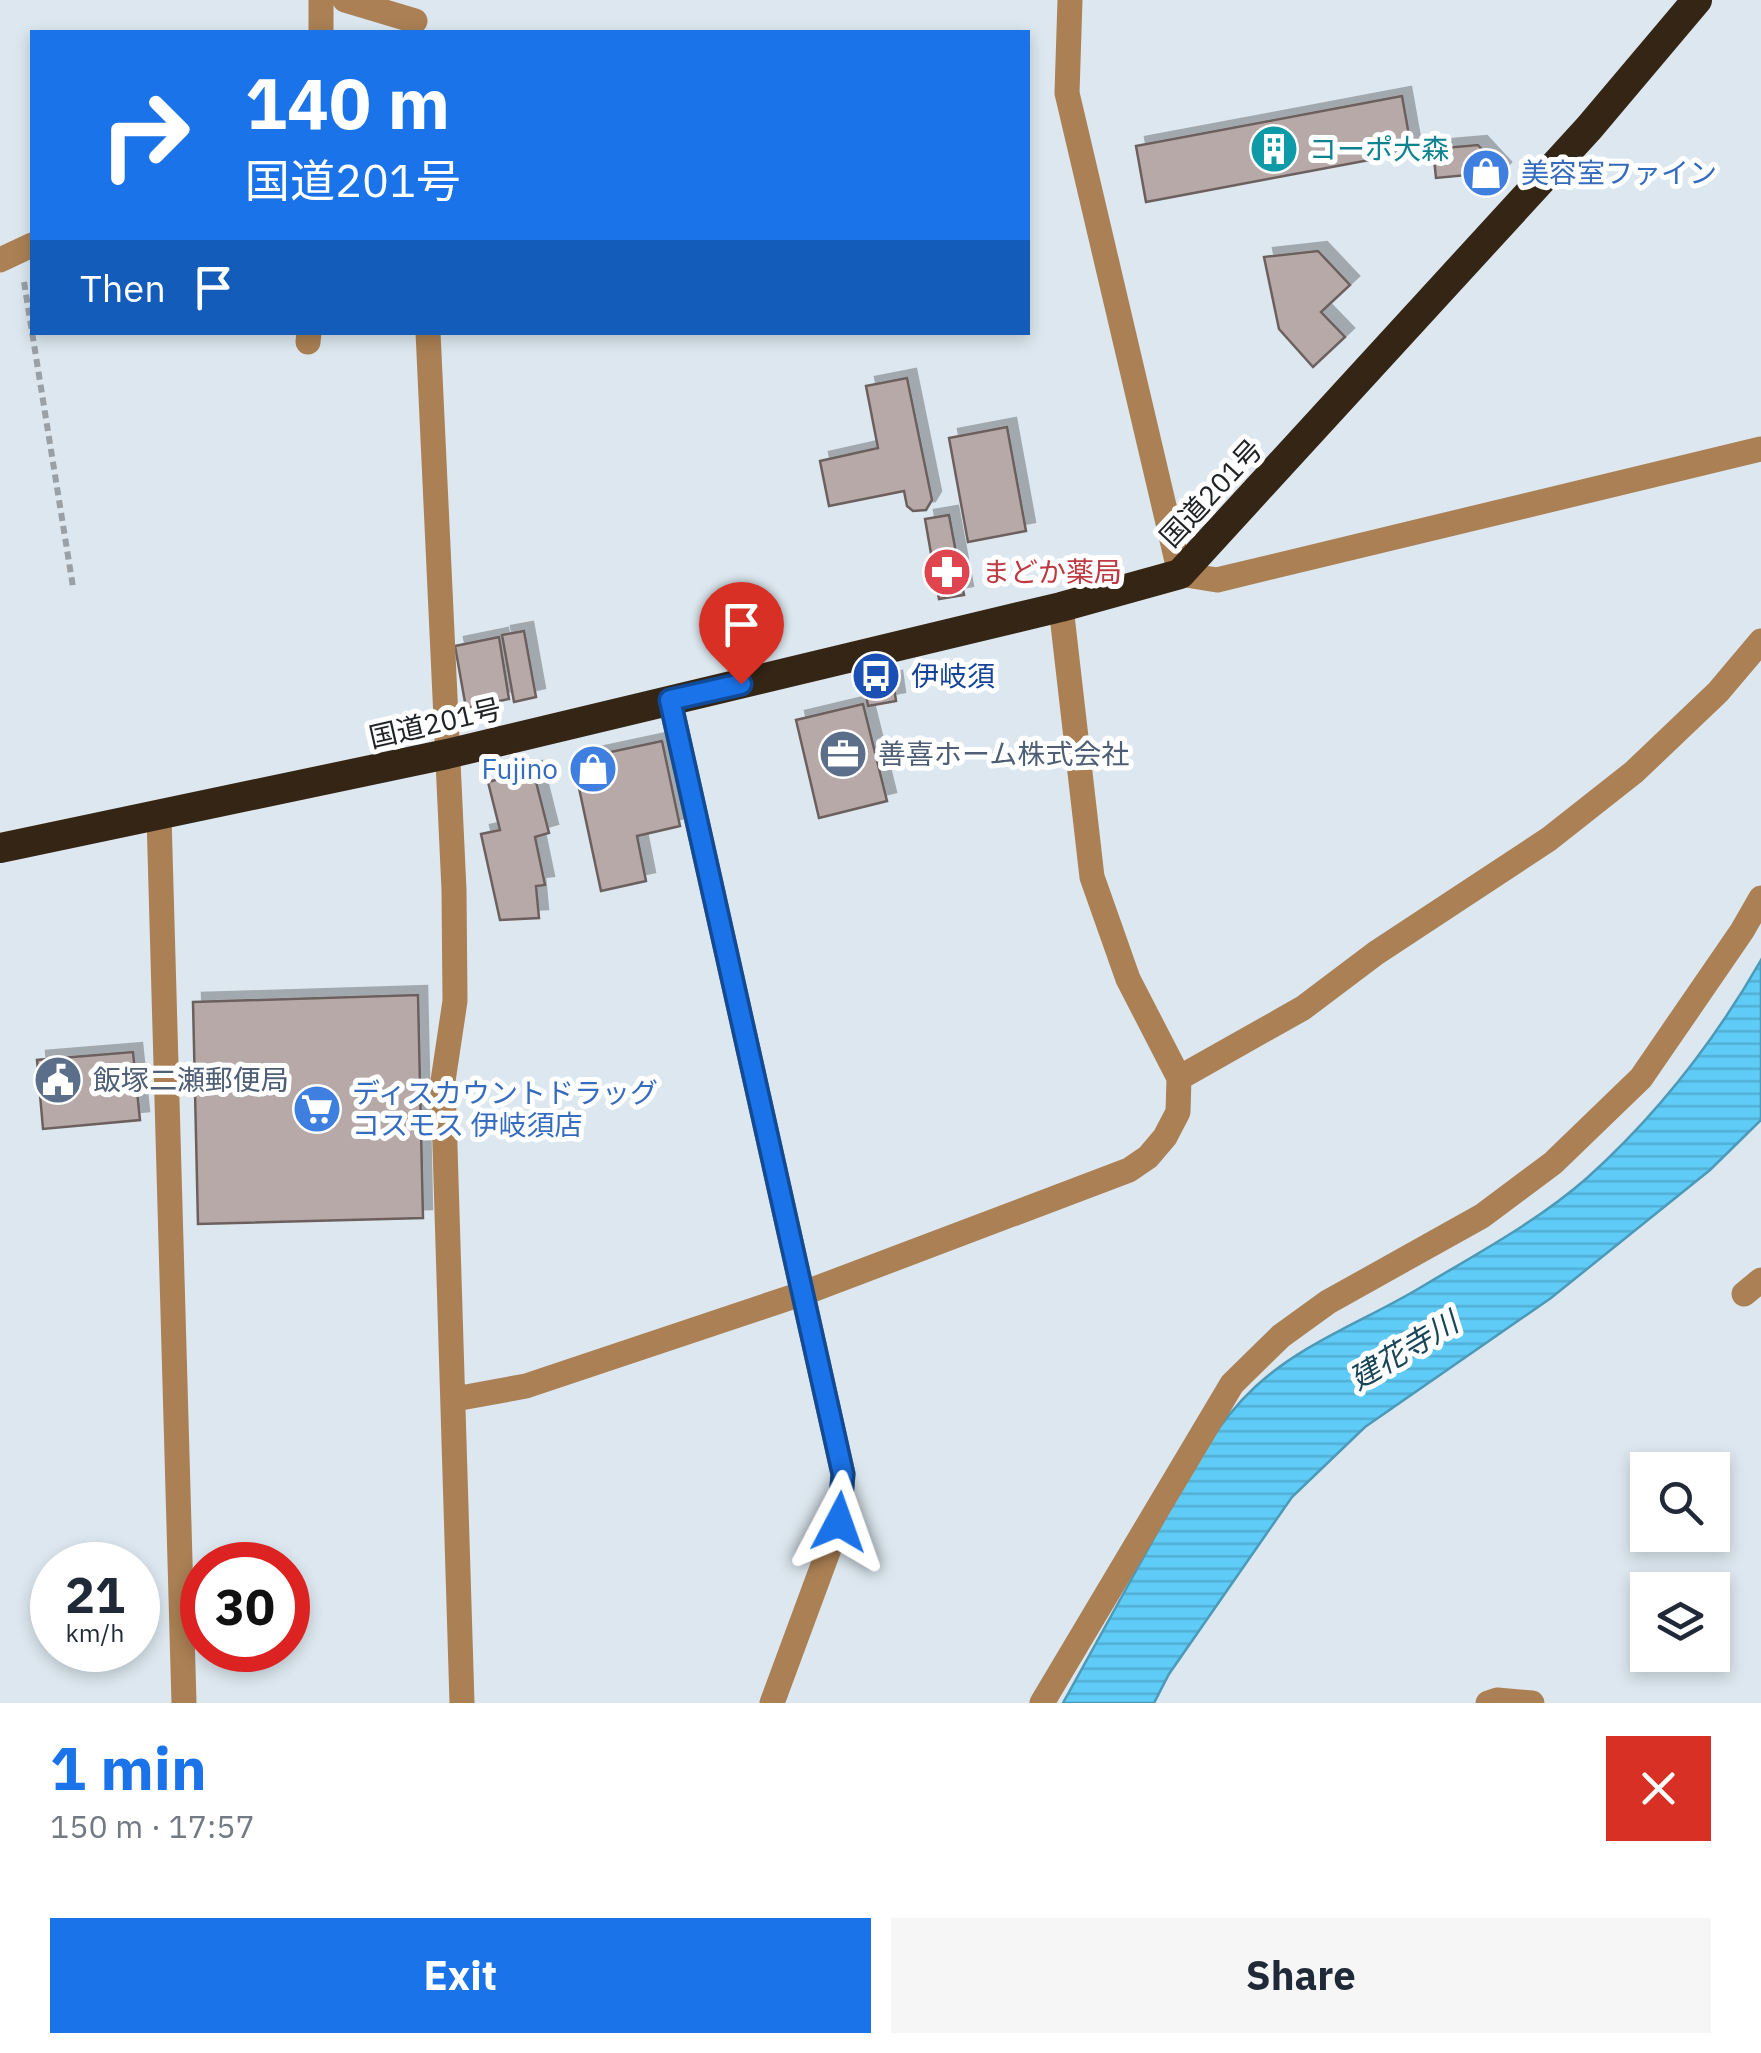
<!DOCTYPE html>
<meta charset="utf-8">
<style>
body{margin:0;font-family:"IBM Plex Sans","Noto Sans JP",sans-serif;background:#f6f6f7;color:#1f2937;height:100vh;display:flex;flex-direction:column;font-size:38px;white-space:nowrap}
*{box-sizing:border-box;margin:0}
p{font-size:32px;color:#747a83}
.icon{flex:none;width:55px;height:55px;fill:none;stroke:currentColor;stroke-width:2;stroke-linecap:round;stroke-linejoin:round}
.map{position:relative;height:1703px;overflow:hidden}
.drawer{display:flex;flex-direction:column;background:#fff;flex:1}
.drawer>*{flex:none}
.top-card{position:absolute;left:30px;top:30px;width:1000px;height:305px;border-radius:0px;box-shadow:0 5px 15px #0003;background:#1a73e8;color:#fff;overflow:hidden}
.buttons{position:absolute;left:1630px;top:1452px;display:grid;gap:20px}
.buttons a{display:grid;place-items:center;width:100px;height:100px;border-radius:0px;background:#fff;box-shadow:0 5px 15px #0003;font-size:50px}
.speed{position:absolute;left:30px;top:1542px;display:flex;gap:20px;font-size:50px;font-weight:700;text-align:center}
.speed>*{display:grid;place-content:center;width:130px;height:130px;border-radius:50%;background:#fff;box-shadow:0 5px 15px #0003;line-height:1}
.speed small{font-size:25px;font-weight:400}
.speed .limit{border:15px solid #d22;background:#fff;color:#111}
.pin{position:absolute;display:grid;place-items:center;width:85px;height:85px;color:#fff;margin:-102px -42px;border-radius:50% 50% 50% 0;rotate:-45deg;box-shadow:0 0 10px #0007}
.pin .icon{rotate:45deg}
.me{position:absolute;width:110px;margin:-55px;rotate:4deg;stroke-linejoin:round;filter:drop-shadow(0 0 8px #0008)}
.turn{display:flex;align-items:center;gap:35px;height:210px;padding:0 50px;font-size:45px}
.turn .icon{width:130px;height:130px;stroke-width:2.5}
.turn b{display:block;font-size:70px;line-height:85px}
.then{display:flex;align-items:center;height:95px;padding:0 50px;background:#0003;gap:20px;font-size:38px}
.round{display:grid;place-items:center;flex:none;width:105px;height:105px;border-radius:0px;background:#f6f6f7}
.head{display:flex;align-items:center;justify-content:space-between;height:170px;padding:0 50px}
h1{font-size:60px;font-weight:800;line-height:75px;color:#1a73e8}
.button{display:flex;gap:20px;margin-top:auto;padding:20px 50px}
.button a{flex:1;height:115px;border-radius:0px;background:#1a73e8;color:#fff;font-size:40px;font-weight:800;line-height:115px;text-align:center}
.button a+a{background:#f6f6f7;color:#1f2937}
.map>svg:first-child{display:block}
</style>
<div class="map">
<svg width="1761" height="1703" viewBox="0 0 1761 1703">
<defs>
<pattern id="water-rules" width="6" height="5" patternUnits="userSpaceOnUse" patternTransform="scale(2.5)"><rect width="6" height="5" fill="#5fcbf7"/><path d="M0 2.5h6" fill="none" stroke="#52aed4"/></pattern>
<filter id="shadow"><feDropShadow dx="9" dy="-9" stdDeviation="0" flood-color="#0004"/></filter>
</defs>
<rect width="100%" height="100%" fill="#dce7ef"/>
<!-- water -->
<path fill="url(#water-rules)" stroke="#4c99b8" stroke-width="2.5" d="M1761,960V1120L1710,1170L1551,1298L1365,1427L1292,1497L1169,1674L1154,1703H1063C1095,1646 1126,1588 1158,1531C1186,1480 1212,1427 1255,1387C1302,1343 1367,1320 1423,1286C1478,1253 1538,1221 1587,1178C1657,1115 1714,1042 1761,960Z"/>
<!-- building -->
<path fill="#b7a9a8" stroke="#6c605e" stroke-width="2.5" filter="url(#shadow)" d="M1402,96L1412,152L1146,202L1136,146Z
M1478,145L1502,171L1483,190L1467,175L1436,178L1433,149Z
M1318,251L1350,285L1321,312L1345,337L1313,367L1279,329L1264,257Z
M907,378L932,500L926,510L913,511L907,506L904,491L829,506L820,461L878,448L866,386Z
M1007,427L1026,531L968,542L949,438Z
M949,515L964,595L939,599L925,519Z
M524,631L536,697L514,702L502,635Z
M499,637L509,699L466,708L455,646Z
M893,680L896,701L868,706L864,685Z
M863,704L887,801L819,818L796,720Z
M662,741L680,826L637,836L646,881L601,891L573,760Z
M533,770L549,833L535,837L545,885L536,886L539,918L500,920L481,834L500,830L488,782Z
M418,995L423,1218L198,1224L193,1002Z
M133,1052L140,1120L43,1129L37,1060Z"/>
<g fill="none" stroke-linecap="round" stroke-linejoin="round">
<!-- path -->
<path stroke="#99a1a7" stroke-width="6" stroke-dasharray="8 5" stroke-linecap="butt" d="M24,282L73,587"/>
<!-- minor -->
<path stroke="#aa8054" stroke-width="25" d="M345,0L415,21
M1070,0L1067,93L1180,574L1217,580L1761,449
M321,32V0
M0,260L32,245
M428,332L454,890L455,1001L443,1081L462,1703
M308,342L309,332
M670,700L843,1474L839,1522L772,1703
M159,816L184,1703
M1179,1078L1303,1008L1376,953L1549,839L1634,772L1718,692L1761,641
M1744,1294L1761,1280
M455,1399L526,1386L804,1293L1129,1170L1148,1157L1165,1137L1178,1112L1179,1078L1128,979L1092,877L1061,607
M1042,1703L1232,1384L1281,1336L1328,1302L1482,1216L1553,1163L1641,1078L1742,931L1761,898
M1488,1703L1497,1700L1532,1703"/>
<!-- highway -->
<path stroke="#342515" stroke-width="30" d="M0,848L447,754L1061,607L1180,574L1589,128L1697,0"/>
</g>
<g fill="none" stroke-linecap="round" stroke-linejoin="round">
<!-- route casing -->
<g stroke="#114b97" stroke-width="25">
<path id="route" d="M741,684L670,700L843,1474L839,1522"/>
</g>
<!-- route -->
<use href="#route" stroke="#1a73e8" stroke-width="18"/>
</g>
<!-- icons -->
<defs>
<g id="building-disc" transform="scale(2.5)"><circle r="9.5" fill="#0f9aa8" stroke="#fff"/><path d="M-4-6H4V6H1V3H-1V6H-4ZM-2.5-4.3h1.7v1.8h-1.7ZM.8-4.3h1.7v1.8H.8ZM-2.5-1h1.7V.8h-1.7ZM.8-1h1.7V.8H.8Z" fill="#fff"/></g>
<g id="shop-disc" transform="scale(2.5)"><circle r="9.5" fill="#3f7fe0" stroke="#fff"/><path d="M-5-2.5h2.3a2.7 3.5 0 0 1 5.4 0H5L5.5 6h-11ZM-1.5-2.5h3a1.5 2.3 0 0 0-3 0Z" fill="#fff"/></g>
<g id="pharmacy-disc" transform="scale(2.5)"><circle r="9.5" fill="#e0444e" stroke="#fff"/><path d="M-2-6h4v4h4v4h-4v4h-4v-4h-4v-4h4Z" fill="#fff"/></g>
<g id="bus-disc" transform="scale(2.5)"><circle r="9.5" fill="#1a4fb4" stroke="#fff"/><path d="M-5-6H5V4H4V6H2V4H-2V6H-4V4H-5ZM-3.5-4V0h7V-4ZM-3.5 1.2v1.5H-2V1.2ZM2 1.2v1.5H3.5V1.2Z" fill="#fff"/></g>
<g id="office-disc" transform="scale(2.5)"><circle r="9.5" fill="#5c6f8a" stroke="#fff"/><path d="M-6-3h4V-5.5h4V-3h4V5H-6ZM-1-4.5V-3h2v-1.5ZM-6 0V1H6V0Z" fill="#fff"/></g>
<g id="civic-disc" transform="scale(2.5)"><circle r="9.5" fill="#5c6f8a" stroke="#fff"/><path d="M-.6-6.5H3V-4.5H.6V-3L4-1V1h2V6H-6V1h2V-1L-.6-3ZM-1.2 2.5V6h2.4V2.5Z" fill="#fff"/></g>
<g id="supermarket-disc" transform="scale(2.5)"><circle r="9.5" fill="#3f7fe0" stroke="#fff"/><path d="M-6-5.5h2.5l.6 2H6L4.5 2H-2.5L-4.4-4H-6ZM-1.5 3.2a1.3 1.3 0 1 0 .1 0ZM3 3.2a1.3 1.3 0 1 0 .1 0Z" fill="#fff"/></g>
</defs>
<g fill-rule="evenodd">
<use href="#building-disc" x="1274" y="149"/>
<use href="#shop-disc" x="1486" y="173"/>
<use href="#pharmacy-disc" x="947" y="572"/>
<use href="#bus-disc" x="876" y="676"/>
<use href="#office-disc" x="843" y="754"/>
<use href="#shop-disc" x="593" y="769"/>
<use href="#civic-disc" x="58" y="1080"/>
<use href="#supermarket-disc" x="317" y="1109"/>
</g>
<g text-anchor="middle" stroke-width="10" stroke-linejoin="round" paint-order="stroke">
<!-- culture labels -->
<g font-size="28" fill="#0d838f" stroke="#fff" text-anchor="start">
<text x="1309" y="159">コーポ大森</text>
</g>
<!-- shop labels -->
<g font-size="28" fill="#366cbe" stroke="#fff" text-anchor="start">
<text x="1521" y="183">美容室ファイン</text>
<text x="558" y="779" text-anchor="end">Fujino</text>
<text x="352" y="1103">ディスカウントドラッグ<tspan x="352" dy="32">コスモス 伊岐須店</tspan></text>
</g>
<!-- street labels -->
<g font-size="28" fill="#1f2326" stroke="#fff">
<text transform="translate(1211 493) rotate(-47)" y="10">国道201号</text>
<text transform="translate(435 723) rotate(-13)" y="10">国道201号</text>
</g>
<!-- health labels -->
<g font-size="28" fill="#be3a42" stroke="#fff" text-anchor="start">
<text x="982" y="582">まどか薬局</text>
</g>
<!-- transit labels -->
<g font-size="28" fill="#164399" stroke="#fff" text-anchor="start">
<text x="911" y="686">伊岐須</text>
</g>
<!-- service labels -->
<g font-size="28" fill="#4e5e75" stroke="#fff" text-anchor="start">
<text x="878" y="764">善喜ホーム株式会社</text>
<text x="93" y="1090">飯塚二瀬郵便局</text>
</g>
<!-- water labels -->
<g font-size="30" font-style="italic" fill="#184658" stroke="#fff">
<text transform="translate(1404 1351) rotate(-31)" y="10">建花寺川</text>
</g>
</g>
</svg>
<div class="buttons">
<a><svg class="icon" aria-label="search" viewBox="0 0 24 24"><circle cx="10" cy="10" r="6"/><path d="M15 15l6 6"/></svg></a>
<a><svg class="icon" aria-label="layers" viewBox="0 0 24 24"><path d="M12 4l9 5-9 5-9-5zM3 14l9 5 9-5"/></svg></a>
</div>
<div class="speed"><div>21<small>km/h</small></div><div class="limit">30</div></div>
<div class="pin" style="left:741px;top:684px;background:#d93025"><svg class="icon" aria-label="arrive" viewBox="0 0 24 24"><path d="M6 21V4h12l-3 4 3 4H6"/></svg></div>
<svg class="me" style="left:839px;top:1522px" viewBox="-20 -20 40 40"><path d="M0-17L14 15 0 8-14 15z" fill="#1a73e8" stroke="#fff" stroke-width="4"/></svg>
<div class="top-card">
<div class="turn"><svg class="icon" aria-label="right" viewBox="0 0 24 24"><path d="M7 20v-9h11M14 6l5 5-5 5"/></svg><div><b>140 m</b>国道201号</div></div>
<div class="then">Then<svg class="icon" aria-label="arrive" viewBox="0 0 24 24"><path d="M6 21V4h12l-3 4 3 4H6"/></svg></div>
</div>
</div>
<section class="drawer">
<div class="head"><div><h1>1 min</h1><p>150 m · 17:57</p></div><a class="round" style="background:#d93025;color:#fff"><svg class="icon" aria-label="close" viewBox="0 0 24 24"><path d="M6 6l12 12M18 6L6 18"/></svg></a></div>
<div class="button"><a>Exit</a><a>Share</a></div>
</section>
